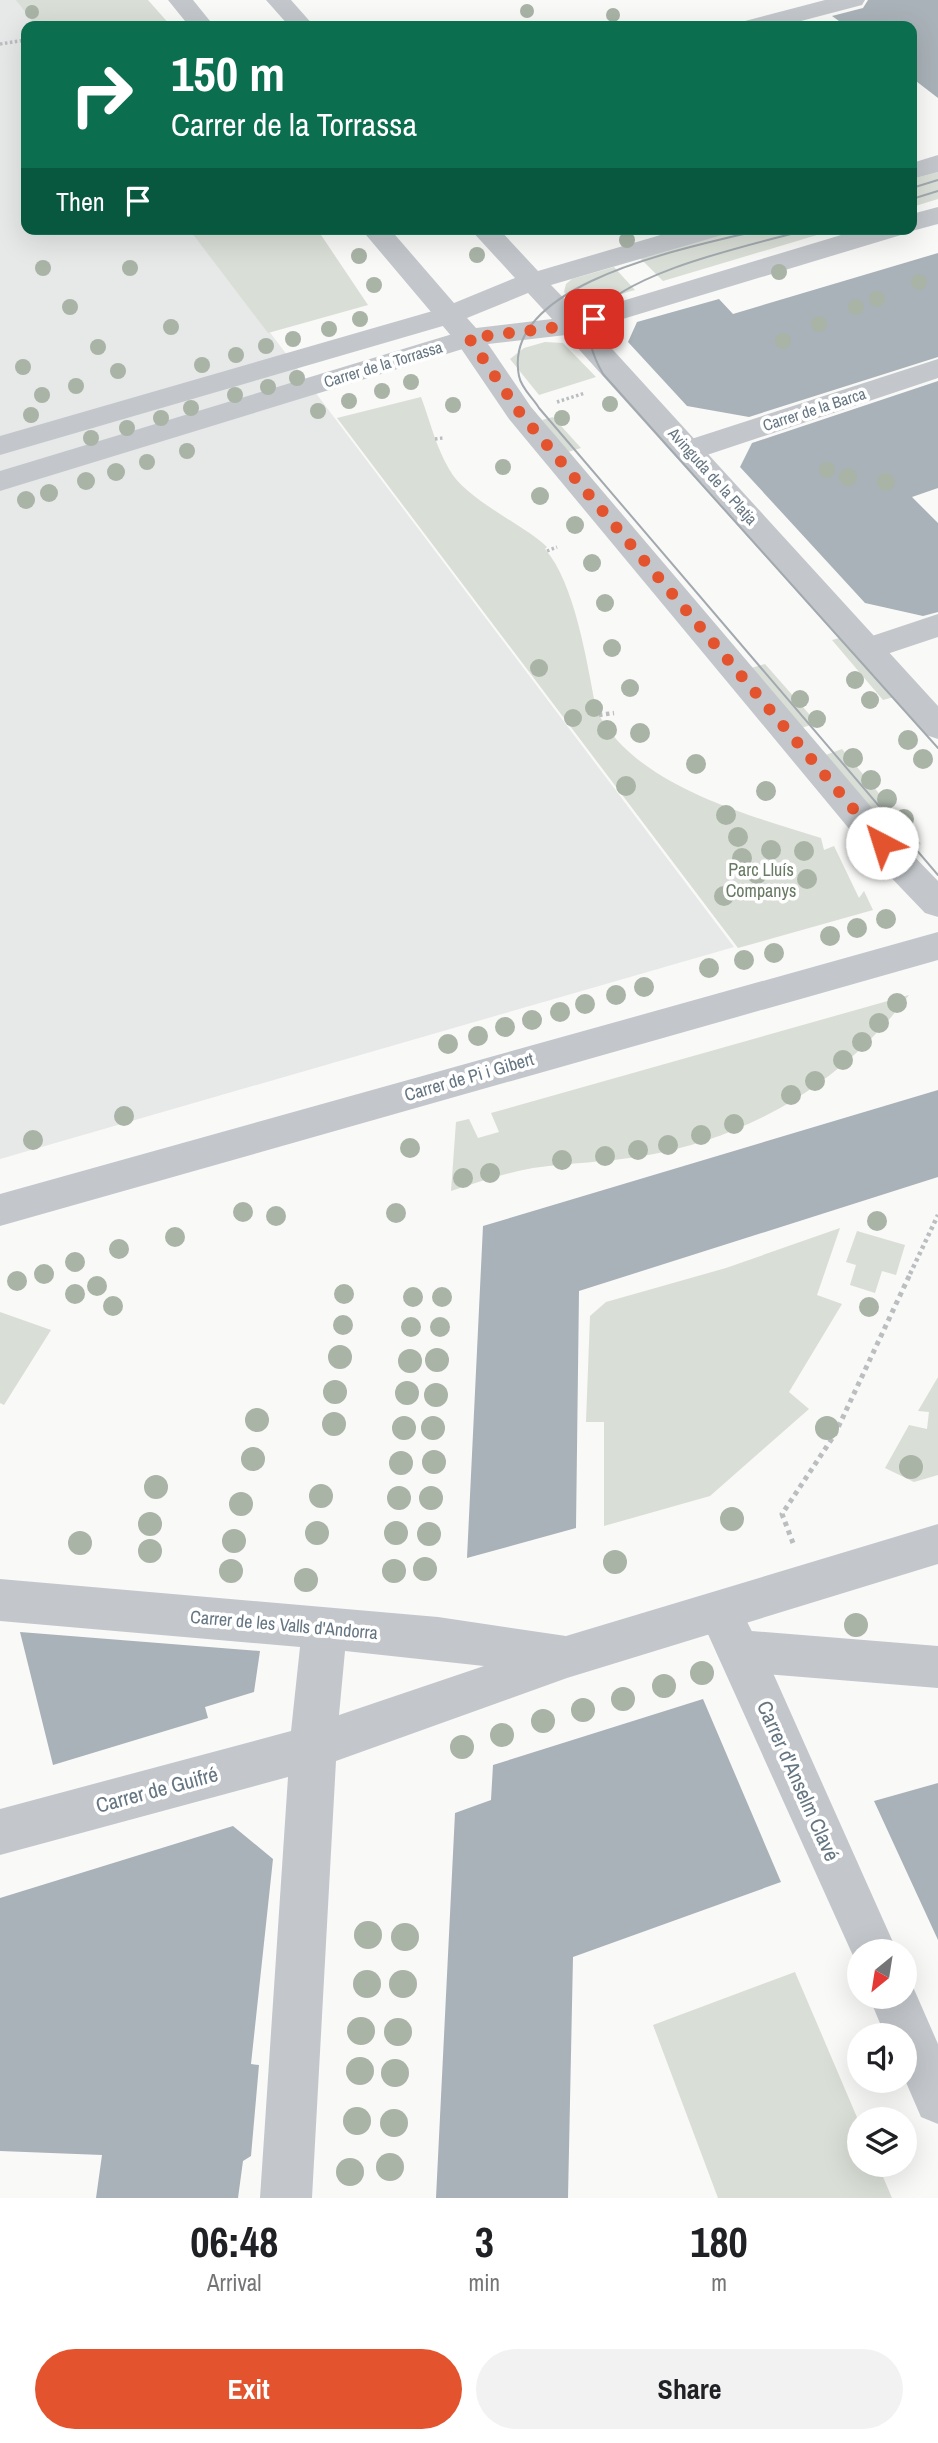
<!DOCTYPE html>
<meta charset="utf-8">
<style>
body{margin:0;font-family:"Archivo Narrow",sans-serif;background:#f2f2f2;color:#202124;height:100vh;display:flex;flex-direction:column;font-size:26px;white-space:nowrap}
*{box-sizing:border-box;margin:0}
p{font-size:23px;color:#757577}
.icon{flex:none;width:38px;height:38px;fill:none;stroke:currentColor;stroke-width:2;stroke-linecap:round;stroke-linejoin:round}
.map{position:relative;height:2198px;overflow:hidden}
.panel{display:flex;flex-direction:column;background:#fff;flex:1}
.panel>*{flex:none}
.hud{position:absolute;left:21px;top:21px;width:896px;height:214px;border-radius:14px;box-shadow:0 7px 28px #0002;background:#0b6e4f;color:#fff;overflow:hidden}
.needle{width:46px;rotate:210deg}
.fabs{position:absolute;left:847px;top:1939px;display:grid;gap:14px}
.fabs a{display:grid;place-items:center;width:70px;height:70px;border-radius:50%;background:#fff;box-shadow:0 7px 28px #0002;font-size:35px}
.pin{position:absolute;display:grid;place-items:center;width:60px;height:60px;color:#fff;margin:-30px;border-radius:14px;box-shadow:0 4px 10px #0006}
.me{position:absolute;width:77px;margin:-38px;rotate:320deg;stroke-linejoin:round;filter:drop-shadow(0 0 5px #0008)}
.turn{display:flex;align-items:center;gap:24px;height:147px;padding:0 35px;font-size:32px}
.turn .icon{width:91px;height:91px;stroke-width:2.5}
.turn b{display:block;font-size:49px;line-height:60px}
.then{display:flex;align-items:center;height:66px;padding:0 35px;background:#0003;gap:14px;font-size:26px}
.eta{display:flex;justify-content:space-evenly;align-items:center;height:119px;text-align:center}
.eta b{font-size:42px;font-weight:700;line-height:49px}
.cta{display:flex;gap:14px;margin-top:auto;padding:14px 35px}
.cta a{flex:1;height:80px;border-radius:42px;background:#e3532e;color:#fff;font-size:28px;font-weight:700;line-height:80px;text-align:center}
.cta a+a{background:#f2f2f2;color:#202124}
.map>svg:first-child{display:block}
</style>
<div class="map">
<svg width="938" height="2198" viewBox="0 0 938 2198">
<rect width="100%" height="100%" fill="#f9f9f7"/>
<!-- built -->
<path fill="#e7e8e8" d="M0,0H19L38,26H26V229H192L734,947L0,1159Z"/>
<!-- green -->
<path fill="#d9ded6" d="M16,0H148L171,26H36Z
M938,172V199L912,207V179Z
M189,229H317L368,305L268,333Z
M740,229H837L663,281L640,258Z
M614,267L635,290C612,296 583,312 564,292L566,284L572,279Z
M545,342L563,343L596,377L539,395L510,359L524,348Z
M421,397C430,421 436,447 449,469C466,500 520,522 547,547L545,549C575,583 587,663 596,709C632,785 748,815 821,838L824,850L834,846L859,898L864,891L873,910L738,948L337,418Z
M553,417L581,448L568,452L542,420Z
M847,636L901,695L883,700L832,640Z
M765,664L817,723L801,728L751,668Z
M842,749L921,844L904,850L823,756Z
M909,995C844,1081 751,1138 643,1156C607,1162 569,1163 533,1168C505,1173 477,1182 451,1191L456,1122L469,1119L478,1138L499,1132L491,1113Z
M840,1228L817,1295L842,1304L789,1392L809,1409L710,1496L604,1526V1422H586L590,1316L606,1302L726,1268Z
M857,1231L905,1245L896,1275L882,1271L875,1293L850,1285L856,1265L846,1262Z
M0,1312L51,1330L4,1405L0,1403Z
M938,1377V1475L914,1482L885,1468L909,1425L927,1429L929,1412L918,1411Z
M795,1972L859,2122V2165H878L892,2198H718L653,2025Z"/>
<!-- building -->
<path fill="#a9b2b8" d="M868,0H938V98L912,78V26H846L832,16L863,8Z
M938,253V357L749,417L687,406L628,342L637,322L719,299L733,314Z
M938,381V488L912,497L938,523V612L923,616L865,603L740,467L752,443Z
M938,1090V1177L579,1291L576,1528L467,1558L483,1226Z
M20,1632L260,1651L254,1692L205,1707L208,1718L53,1765Z
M703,1699L781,1882L573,1957L568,2198H436L455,1813L491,1800L493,1765Z
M938,1783V1940L874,1801Z
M233,1826L273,1859L251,2064L259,2065L251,2156L243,2161L238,2198H96L102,2155L0,2151V1898Z"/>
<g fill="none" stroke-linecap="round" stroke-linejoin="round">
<!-- path-far2 -->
<path stroke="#bbbec1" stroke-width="3.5" stroke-dasharray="2.5 2.5" stroke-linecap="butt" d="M0,44L26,40
M557,402L585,393
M435,439L443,438
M547,551L557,547"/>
<!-- path-far1 -->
<path stroke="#bbbec1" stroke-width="4.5" stroke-dasharray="3.5 3.5" stroke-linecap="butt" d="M599,715L614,713
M910,1274L938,1215"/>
<!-- path -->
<path stroke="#bbbec1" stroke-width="5" stroke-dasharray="4.5 4.5" stroke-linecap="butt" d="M793,1543L782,1514L835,1434L911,1272"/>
<!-- pedestrian -->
<path fill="#c3c7cb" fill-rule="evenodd" d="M720,1592L735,1598L773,1673L897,1951H859V1969L698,1612L705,1598Z
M905,1978L910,1980L938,2044V2124L921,2117L905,2080V2035H885L869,1997H905Z"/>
<!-- minor -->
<path fill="#c3c7cb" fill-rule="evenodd" d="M825,0H865L862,5L782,26H742L745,21Z
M450,306L460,309L464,315L460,321L0,455V436Z
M469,329L479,332L483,338L479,344L0,491V471Z
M938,359V378L701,457L690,459L679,457L675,450L679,443Z
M938,614V637L869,660L857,657L853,649L857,641Z
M938,932V960L0,1226V1194Z
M938,1524V1564L567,1678L336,1761L312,2198H260L288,1777L0,1855V1809L291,1731L300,1647L0,1621V1579L438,1617L566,1636ZM345,1651L484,1666L339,1715Z
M739,1630L938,1646V1688L739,1672L723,1666L716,1651L723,1636Z"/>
<!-- tertiary -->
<path fill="#c3c7cb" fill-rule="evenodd" d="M168,0H193L214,26H189Z
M266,0H291L314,26H289Z
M938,155V172L912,179V163Z
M938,207V224L912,231L904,229L901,235L593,328L938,706V739L926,735L566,335L488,344L531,407L906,848L938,881V917L925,913L880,866L509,419L458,344L361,229H390L454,303L515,278L470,229H499L538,271L681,229H726L722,235L551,285L579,314L861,229H912V214ZM528,293L552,319L476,328L467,318Z"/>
<!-- tram -->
<path stroke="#a2a9af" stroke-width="2" d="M912,188L938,180
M912,199L938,191
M764,229C699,246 500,280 519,376C521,388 533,398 539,408L938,875
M810,229C759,243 620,272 594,318C584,336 594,358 603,374L938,748"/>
</g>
<!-- trees -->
<g fill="#a9b3a6">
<circle cx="527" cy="11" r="7"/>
<circle cx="32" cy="12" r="7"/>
<circle cx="613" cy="15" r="7"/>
<circle cx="627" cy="240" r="8"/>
<circle cx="477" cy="255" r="8"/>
<circle cx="359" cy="256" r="8"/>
<circle cx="43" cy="268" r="8"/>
<circle cx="130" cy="268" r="8"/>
<circle cx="779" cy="272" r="8"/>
<circle cx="919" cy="282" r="8"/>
<circle cx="374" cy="285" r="8"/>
<circle cx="877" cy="299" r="8"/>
<circle cx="70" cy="307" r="8"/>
<circle cx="856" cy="307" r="8"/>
<circle cx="360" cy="319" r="8"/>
<circle cx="819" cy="324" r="8"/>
<circle cx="171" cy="327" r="8"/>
<circle cx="329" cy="329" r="8"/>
<circle cx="293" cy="339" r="8"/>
<circle cx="783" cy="341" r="8"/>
<circle cx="266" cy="346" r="8"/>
<circle cx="98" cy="347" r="8"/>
<circle cx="236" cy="355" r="8"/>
<circle cx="202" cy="365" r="8"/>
<circle cx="23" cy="367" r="8"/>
<circle cx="118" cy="371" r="8"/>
<circle cx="297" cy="378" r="8"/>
<circle cx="411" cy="382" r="8"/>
<circle cx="76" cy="386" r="8"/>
<circle cx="268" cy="387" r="8"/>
<circle cx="382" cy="391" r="8"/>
<circle cx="42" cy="395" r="8"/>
<circle cx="235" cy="395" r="8"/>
<circle cx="349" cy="401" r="8"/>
<circle cx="610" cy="404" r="8"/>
<circle cx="453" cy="405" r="8"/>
<circle cx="191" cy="408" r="8"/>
<circle cx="318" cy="411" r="8"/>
<circle cx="31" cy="415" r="8"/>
<circle cx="161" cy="418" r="8"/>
<circle cx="562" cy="418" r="8"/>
<circle cx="127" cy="428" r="8"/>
<circle cx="91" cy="438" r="8"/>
<circle cx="187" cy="451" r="8"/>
<circle cx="147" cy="462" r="8"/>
<circle cx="503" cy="467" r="8"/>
<circle cx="827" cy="470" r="8"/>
<circle cx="116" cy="472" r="9"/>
<circle cx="848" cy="477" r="9"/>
<circle cx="86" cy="481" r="9"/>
<circle cx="886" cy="482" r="9"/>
<circle cx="49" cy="493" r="9"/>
<circle cx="540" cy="496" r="9"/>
<circle cx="26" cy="500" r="9"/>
<circle cx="575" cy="525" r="9"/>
<circle cx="592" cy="563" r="9"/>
<circle cx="605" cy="603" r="9"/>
<circle cx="612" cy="648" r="9"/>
<circle cx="539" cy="668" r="9"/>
<circle cx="855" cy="680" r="9"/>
<circle cx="630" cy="688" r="9"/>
<circle cx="800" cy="699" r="9"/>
<circle cx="870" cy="700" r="9"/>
<circle cx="594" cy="708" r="9"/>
<circle cx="573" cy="718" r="9"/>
<circle cx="817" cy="719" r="9"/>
<circle cx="607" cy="730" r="10"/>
<circle cx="640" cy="733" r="10"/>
<circle cx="908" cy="740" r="10"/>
<circle cx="853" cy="758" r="10"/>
<circle cx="923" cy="759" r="10"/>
<circle cx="696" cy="764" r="10"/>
<circle cx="871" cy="780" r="10"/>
<circle cx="626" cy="786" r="10"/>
<circle cx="766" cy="791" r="10"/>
<circle cx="887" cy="799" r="10"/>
<circle cx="726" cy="815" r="10"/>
<circle cx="904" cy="819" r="10"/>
<circle cx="738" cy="837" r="10"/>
<circle cx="771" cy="850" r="10"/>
<circle cx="804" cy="851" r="10"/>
<circle cx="742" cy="858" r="10"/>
<circle cx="757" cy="874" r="10"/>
<circle cx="807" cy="879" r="10"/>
<circle cx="724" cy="896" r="10"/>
<circle cx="886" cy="919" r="10"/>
<circle cx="857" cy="928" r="10"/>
<circle cx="830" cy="936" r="10"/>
<circle cx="774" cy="953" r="10"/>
<circle cx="744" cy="960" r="10"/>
<circle cx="709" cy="968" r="10"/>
<circle cx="644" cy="987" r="10"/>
<circle cx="616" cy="995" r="10"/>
<circle cx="897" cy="1003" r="10"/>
<circle cx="585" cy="1004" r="10"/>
<circle cx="560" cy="1012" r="10"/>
<circle cx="532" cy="1020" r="10"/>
<circle cx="879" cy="1023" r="10"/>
<circle cx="505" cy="1027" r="10"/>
<circle cx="478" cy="1036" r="10"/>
<circle cx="862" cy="1042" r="10"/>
<circle cx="448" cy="1044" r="10"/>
<circle cx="843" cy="1060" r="10"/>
<circle cx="815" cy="1081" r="10"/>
<circle cx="791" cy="1095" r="10"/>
<circle cx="124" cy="1116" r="10"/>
<circle cx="734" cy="1124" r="10"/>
<circle cx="701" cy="1135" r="10"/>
<circle cx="33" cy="1140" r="10"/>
<circle cx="668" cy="1145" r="10"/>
<circle cx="410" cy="1148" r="10"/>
<circle cx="638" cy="1150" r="10"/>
<circle cx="605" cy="1156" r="10"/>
<circle cx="562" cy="1160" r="10"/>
<circle cx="490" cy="1173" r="10"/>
<circle cx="463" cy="1178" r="10"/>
<circle cx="243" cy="1212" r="10"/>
<circle cx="396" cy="1213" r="10"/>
<circle cx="276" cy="1216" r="10"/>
<circle cx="877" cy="1221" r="10"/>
<circle cx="175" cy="1237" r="10"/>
<circle cx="119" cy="1249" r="10"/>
<circle cx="75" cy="1262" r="10"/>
<circle cx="44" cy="1274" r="10"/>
<circle cx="17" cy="1281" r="10"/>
<circle cx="97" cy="1286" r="10"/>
<circle cx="75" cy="1294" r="10"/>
<circle cx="344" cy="1294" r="10"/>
<circle cx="413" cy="1297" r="10"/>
<circle cx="442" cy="1297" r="10"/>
<circle cx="113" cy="1306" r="10"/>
<circle cx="869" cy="1307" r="10"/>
<circle cx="343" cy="1325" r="10"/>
<circle cx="411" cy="1327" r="10"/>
<circle cx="440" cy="1327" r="10"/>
<circle cx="340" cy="1357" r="12"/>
<circle cx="437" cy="1360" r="12"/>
<circle cx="410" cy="1361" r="12"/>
<circle cx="335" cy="1392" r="12"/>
<circle cx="407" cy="1393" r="12"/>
<circle cx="436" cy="1395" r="12"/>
<circle cx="257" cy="1420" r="12"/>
<circle cx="334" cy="1424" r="12"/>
<circle cx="404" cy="1428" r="12"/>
<circle cx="433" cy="1428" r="12"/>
<circle cx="827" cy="1428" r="12"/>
<circle cx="253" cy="1459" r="12"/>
<circle cx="434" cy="1462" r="12"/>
<circle cx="401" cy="1463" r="12"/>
<circle cx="911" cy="1467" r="12"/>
<circle cx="156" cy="1487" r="12"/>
<circle cx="321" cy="1496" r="12"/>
<circle cx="399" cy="1498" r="12"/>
<circle cx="431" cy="1498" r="12"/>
<circle cx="241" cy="1504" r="12"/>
<circle cx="732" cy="1519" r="12"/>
<circle cx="150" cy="1524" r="12"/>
<circle cx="317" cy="1533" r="12"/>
<circle cx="396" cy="1533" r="12"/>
<circle cx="429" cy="1534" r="12"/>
<circle cx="234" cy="1541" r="12"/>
<circle cx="80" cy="1543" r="12"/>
<circle cx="150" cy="1551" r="12"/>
<circle cx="615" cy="1562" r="12"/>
<circle cx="425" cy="1569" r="12"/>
<circle cx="231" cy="1571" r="12"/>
<circle cx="394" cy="1571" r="12"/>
<circle cx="306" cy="1580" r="12"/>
<circle cx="856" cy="1625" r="12"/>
<circle cx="702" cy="1673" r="12"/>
<circle cx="664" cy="1686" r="12"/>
<circle cx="623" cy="1699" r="12"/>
<circle cx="583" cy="1710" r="12"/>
<circle cx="543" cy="1721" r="12"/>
<circle cx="502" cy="1735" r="12"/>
<circle cx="462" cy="1747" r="12"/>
<circle cx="368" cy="1935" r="14"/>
<circle cx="405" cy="1937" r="14"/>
<circle cx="367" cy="1984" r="14"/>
<circle cx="403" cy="1984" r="14"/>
<circle cx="361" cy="2031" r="14"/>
<circle cx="398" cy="2032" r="14"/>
<circle cx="360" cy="2071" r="14"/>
<circle cx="395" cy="2073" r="14"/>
<circle cx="357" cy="2121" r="14"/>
<circle cx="394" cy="2123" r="14"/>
<circle cx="390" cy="2167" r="14"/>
<circle cx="350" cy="2172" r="14"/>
</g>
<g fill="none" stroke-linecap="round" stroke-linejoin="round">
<!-- route -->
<path stroke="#e3532e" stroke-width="12" stroke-dasharray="0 21.6" d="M594,319L574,325L469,338L520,413L882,843"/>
</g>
<g text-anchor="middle" stroke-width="7" stroke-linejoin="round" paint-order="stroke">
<!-- far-street labels -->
<g font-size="16" fill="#657682" stroke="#fff">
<text transform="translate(383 364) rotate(-17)" y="6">Carrer de la Torrassa</text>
<text transform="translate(814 409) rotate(-18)" y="6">Carrer de la Barca</text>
<text transform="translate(713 476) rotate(48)" y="6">Avinguda de la Platja</text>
</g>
<!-- park labels -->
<g font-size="18" fill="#687a63" stroke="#fff">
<text x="761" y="876">Parc Lluís<tspan x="761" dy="21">Companys</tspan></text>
</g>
<!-- street labels -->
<g font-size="18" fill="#657682" stroke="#fff">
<text transform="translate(469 1077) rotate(-16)" y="6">Carrer de Pi i Gibert</text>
<text transform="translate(284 1625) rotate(5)" y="6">Carrer de les Valls d'Andorra</text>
</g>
<!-- near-street labels -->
<g font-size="21" fill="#657682" stroke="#fff">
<text transform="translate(798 1781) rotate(66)" y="7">Carrer d'Anselm Clavé</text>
<text transform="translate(157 1790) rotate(-15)" y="7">Carrer de Guifré</text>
</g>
</g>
</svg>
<div class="fabs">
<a><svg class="needle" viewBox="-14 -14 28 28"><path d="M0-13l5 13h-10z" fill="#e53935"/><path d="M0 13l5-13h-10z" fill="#757577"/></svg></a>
<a><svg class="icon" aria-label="sound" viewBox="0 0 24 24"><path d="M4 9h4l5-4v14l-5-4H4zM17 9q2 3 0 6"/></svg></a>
<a><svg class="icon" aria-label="layers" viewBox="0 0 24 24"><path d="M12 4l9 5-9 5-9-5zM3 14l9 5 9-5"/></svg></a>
</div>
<div class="pin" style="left:594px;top:319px;background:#d93025"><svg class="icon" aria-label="arrive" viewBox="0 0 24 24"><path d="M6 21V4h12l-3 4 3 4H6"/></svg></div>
<svg class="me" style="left:882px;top:843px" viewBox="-20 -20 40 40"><circle r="19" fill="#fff"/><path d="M0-13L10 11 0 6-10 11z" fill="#e3532e"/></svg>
<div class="hud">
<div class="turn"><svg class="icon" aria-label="right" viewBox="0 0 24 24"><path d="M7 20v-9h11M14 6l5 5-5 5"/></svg><div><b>150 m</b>Carrer de la Torrassa</div></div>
<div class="then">Then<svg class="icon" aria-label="arrive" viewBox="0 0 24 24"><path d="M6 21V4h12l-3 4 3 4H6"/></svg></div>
</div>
</div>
<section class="panel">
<div class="eta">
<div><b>06:48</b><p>Arrival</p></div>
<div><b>3</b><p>min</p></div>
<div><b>180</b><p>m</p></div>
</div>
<div class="cta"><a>Exit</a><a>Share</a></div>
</section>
